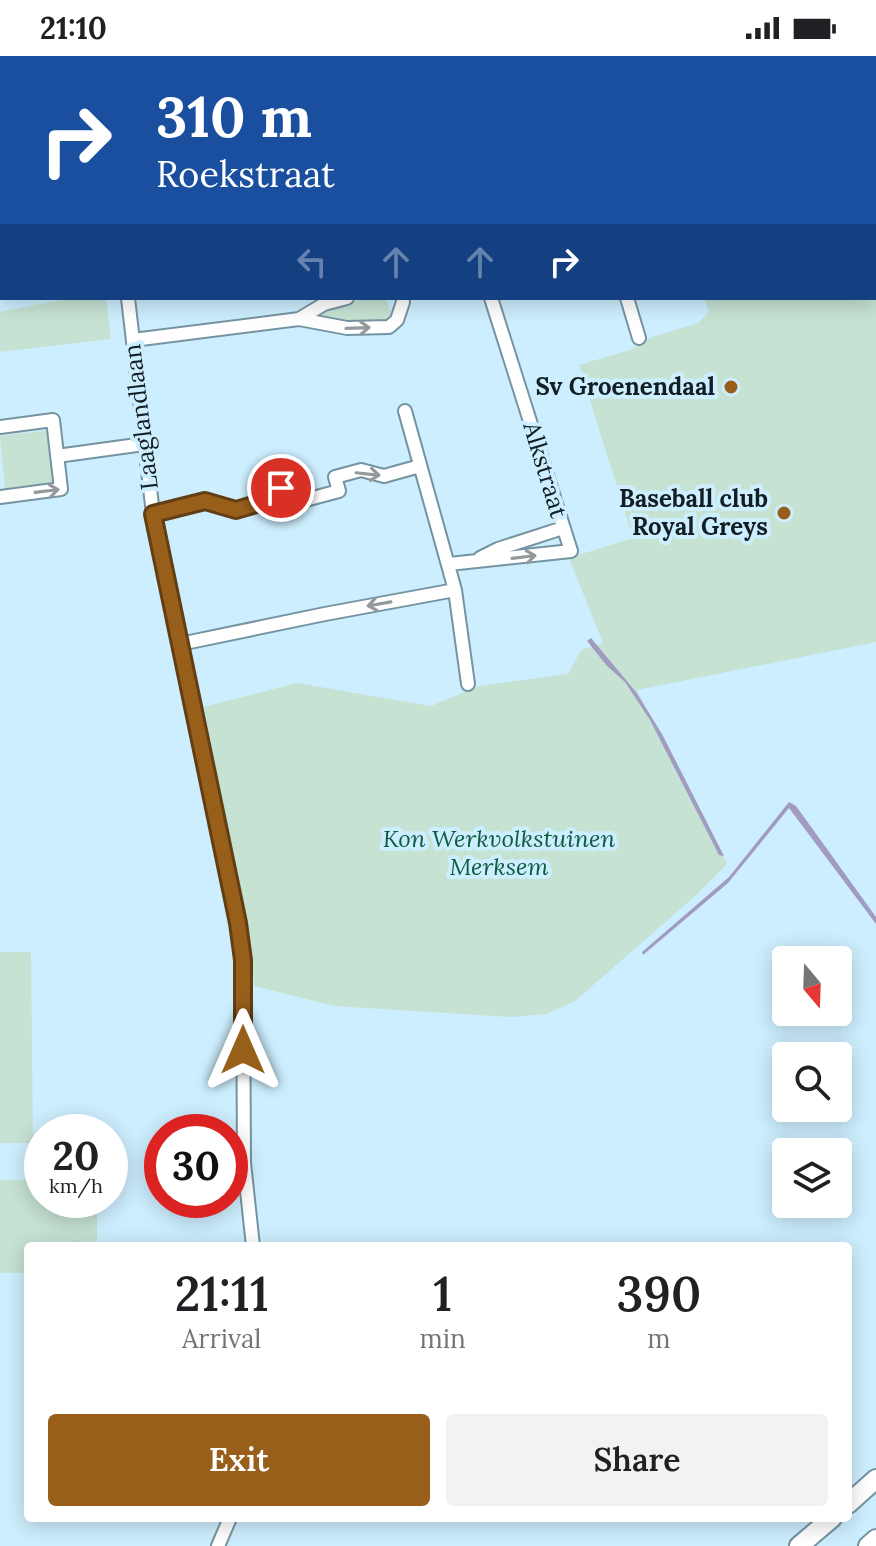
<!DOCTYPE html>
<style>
body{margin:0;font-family:Lora,serif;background:#f2f2f2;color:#202124;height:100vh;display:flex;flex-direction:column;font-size:30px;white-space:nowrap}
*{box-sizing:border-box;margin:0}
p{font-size:26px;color:#757577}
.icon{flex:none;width:44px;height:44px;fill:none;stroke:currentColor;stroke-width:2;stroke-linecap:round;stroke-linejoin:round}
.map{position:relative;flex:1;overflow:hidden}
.side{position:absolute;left:24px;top:1186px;width:828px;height:280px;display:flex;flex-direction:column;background:#fff;border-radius:8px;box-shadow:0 4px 20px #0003}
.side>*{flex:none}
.banner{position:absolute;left:0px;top:0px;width:876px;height:244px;box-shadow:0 4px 20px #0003;background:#1a4fa0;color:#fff;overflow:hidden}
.needle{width:52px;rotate:161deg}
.controls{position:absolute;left:772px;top:890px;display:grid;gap:16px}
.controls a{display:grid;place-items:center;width:80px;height:80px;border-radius:8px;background:#fff;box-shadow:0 4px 20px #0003;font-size:40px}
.speed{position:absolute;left:24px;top:1058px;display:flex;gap:16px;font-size:40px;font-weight:700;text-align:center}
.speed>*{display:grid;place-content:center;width:104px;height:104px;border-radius:50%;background:#fff;box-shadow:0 4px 20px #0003;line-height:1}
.speed small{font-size:20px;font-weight:400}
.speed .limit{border:12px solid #d22;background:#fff;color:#111}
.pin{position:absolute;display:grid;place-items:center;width:68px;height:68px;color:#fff;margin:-34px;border:4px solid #fff;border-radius:50%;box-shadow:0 2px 8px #0007}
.me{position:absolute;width:88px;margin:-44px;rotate:0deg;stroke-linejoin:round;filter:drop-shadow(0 0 6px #0008)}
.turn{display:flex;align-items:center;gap:28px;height:168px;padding:0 24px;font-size:36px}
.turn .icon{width:104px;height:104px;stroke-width:2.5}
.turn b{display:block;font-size:56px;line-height:68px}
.lanes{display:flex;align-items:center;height:76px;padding:0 24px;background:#0003;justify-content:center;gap:40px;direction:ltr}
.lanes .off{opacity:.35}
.eta{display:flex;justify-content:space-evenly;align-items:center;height:136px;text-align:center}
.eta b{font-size:48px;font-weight:600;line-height:56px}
.cta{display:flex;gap:16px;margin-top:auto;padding:16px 24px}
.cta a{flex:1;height:92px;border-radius:8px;background:#985f1b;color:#fff;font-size:32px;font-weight:600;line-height:92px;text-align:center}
.cta a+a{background:#f2f2f2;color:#202124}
.status{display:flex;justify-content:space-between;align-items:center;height:56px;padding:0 40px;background:#fff;direction:ltr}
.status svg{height:22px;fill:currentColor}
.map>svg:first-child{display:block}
</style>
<div class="status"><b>21:10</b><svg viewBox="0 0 49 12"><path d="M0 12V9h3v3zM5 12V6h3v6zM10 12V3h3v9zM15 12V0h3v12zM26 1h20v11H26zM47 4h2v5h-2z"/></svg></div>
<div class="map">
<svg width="876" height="1490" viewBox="0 0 876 1490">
<rect width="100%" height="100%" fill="#cdeefe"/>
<!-- green -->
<path fill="#c5e2d3" d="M874,72H876V586L637,634L727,808L694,841L575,945L547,958L512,961L334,950L254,930L252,897L204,651L297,627L431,650L479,630L568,618L581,594L603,587L569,502L633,482L579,309L630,294L652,281L698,267L709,256L704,242H874Z
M71,242H106L111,283L0,296V256Z
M368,242L386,243L391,256L386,264L337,267L320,261L322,255L329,251Z
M50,374L56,426L5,433L0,380Z
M0,896H31L33,1087H0Z
M42,1124V1144H97V1190H28V1217H0V1124Z"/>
<!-- water -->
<path fill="#a29bc1" d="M591,582L636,636L662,678L724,800L719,799L650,664L625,626L607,610L587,585Z
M789,746L796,750L876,861V868L789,752L728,827L643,899L642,896L729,821Z"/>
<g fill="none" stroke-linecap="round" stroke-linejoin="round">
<!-- minor casing -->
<g stroke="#7594a2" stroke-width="16">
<path id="minor" d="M37,0L38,2
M304,0L305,2
M14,2L18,0
M820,2L826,0
M0,10L2,9
M128,242L153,458L238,867L243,904L244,1107L253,1190
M627,242L639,282
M299,263L324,248L347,242
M133,284L299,263L347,272L389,271L397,264L403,246
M405,355L455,534L468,628
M0,371L53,364L61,433L0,441
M57,400L144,388
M153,458L205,445L236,454L263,446L281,432L309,443L339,435L335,421L361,414L384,420L420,410
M480,502L498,493L563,472
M449,508L571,495L491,242
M180,588L325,558L455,534
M218,1490L230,1462"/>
</g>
<!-- highway casing -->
<g stroke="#7594a2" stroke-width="22">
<path id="highway" d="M848,1448L876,1423
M799,1490L832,1462
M868,1490L876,1483"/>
</g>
<!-- minor -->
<use href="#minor" stroke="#fff" stroke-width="12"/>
<!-- highway -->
<use href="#highway" stroke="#fff" stroke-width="18"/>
</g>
<!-- one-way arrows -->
<defs><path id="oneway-shaft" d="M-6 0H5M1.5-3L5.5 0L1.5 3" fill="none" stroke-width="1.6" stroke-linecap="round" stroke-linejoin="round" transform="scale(2)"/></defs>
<g stroke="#949a9c">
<use href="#oneway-shaft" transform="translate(358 272) rotate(-2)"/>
<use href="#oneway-shaft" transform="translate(368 418) rotate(6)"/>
<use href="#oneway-shaft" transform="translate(47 435) rotate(-7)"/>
<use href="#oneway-shaft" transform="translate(524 501) rotate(-7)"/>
<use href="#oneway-shaft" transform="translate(379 548) rotate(170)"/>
</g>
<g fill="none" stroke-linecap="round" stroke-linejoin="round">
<!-- route casing -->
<g stroke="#633e12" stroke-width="20">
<path id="route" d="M243,994V904L238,867L153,458L205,445L236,454L263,446L281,432"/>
</g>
<!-- route -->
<use href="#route" stroke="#985f1b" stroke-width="14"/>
</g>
<!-- markers -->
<g fill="#985f1b" stroke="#cdeefe" stroke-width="3">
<circle cx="731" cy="331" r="8"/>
<circle cx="784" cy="457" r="8"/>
</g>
<g text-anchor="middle" stroke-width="8" stroke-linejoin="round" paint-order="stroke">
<!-- poi labels -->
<g font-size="24" font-weight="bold" fill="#121e24" stroke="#cdeefe" text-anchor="end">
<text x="715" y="339">Sv Groenendaal</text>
<text x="768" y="451">Baseball club<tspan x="768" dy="28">Royal Greys</tspan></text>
</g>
<!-- street labels -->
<g font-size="24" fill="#121e24" stroke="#cdeefe">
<text transform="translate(141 361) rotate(-97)" y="8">Laaglandlaan</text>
<text transform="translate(545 414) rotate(73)" y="8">Alkstraat</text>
</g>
<!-- park labels -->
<g font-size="24" font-style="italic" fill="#0f5d41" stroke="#cdeefe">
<text x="499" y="791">Kon Werkvolkstuinen<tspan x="499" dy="28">Merksem</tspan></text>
</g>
</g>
</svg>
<div class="controls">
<a><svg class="needle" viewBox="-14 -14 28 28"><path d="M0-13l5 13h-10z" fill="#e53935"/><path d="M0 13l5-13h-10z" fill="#757577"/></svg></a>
<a><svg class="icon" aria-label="search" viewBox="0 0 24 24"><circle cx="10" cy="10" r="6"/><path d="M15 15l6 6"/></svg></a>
<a><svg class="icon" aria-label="layers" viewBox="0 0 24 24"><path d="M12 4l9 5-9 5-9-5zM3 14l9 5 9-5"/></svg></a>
</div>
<div class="speed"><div>20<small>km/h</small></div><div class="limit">30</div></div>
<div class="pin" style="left:281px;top:432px;background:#d93025"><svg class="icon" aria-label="arrive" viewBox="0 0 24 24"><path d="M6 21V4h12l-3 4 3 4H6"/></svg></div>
<svg class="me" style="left:243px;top:994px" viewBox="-20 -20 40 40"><path d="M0-17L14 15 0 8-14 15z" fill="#985f1b" stroke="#fff" stroke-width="4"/></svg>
<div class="banner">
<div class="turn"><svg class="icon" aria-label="right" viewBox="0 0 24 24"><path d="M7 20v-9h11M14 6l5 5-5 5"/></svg><div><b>310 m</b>Roekstraat</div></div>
<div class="lanes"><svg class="icon off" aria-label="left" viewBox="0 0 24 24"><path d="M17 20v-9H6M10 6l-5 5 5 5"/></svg><svg class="icon off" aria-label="ahead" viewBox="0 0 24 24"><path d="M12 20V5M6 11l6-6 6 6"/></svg><svg class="icon off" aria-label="ahead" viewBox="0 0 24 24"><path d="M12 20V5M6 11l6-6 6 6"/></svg><svg class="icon" aria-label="right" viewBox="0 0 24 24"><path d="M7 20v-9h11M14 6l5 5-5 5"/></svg></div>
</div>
<section class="side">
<div class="eta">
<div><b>21:11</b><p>Arrival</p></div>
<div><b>1</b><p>min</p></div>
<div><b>390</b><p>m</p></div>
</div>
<div class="cta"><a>Exit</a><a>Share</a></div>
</section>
</div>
